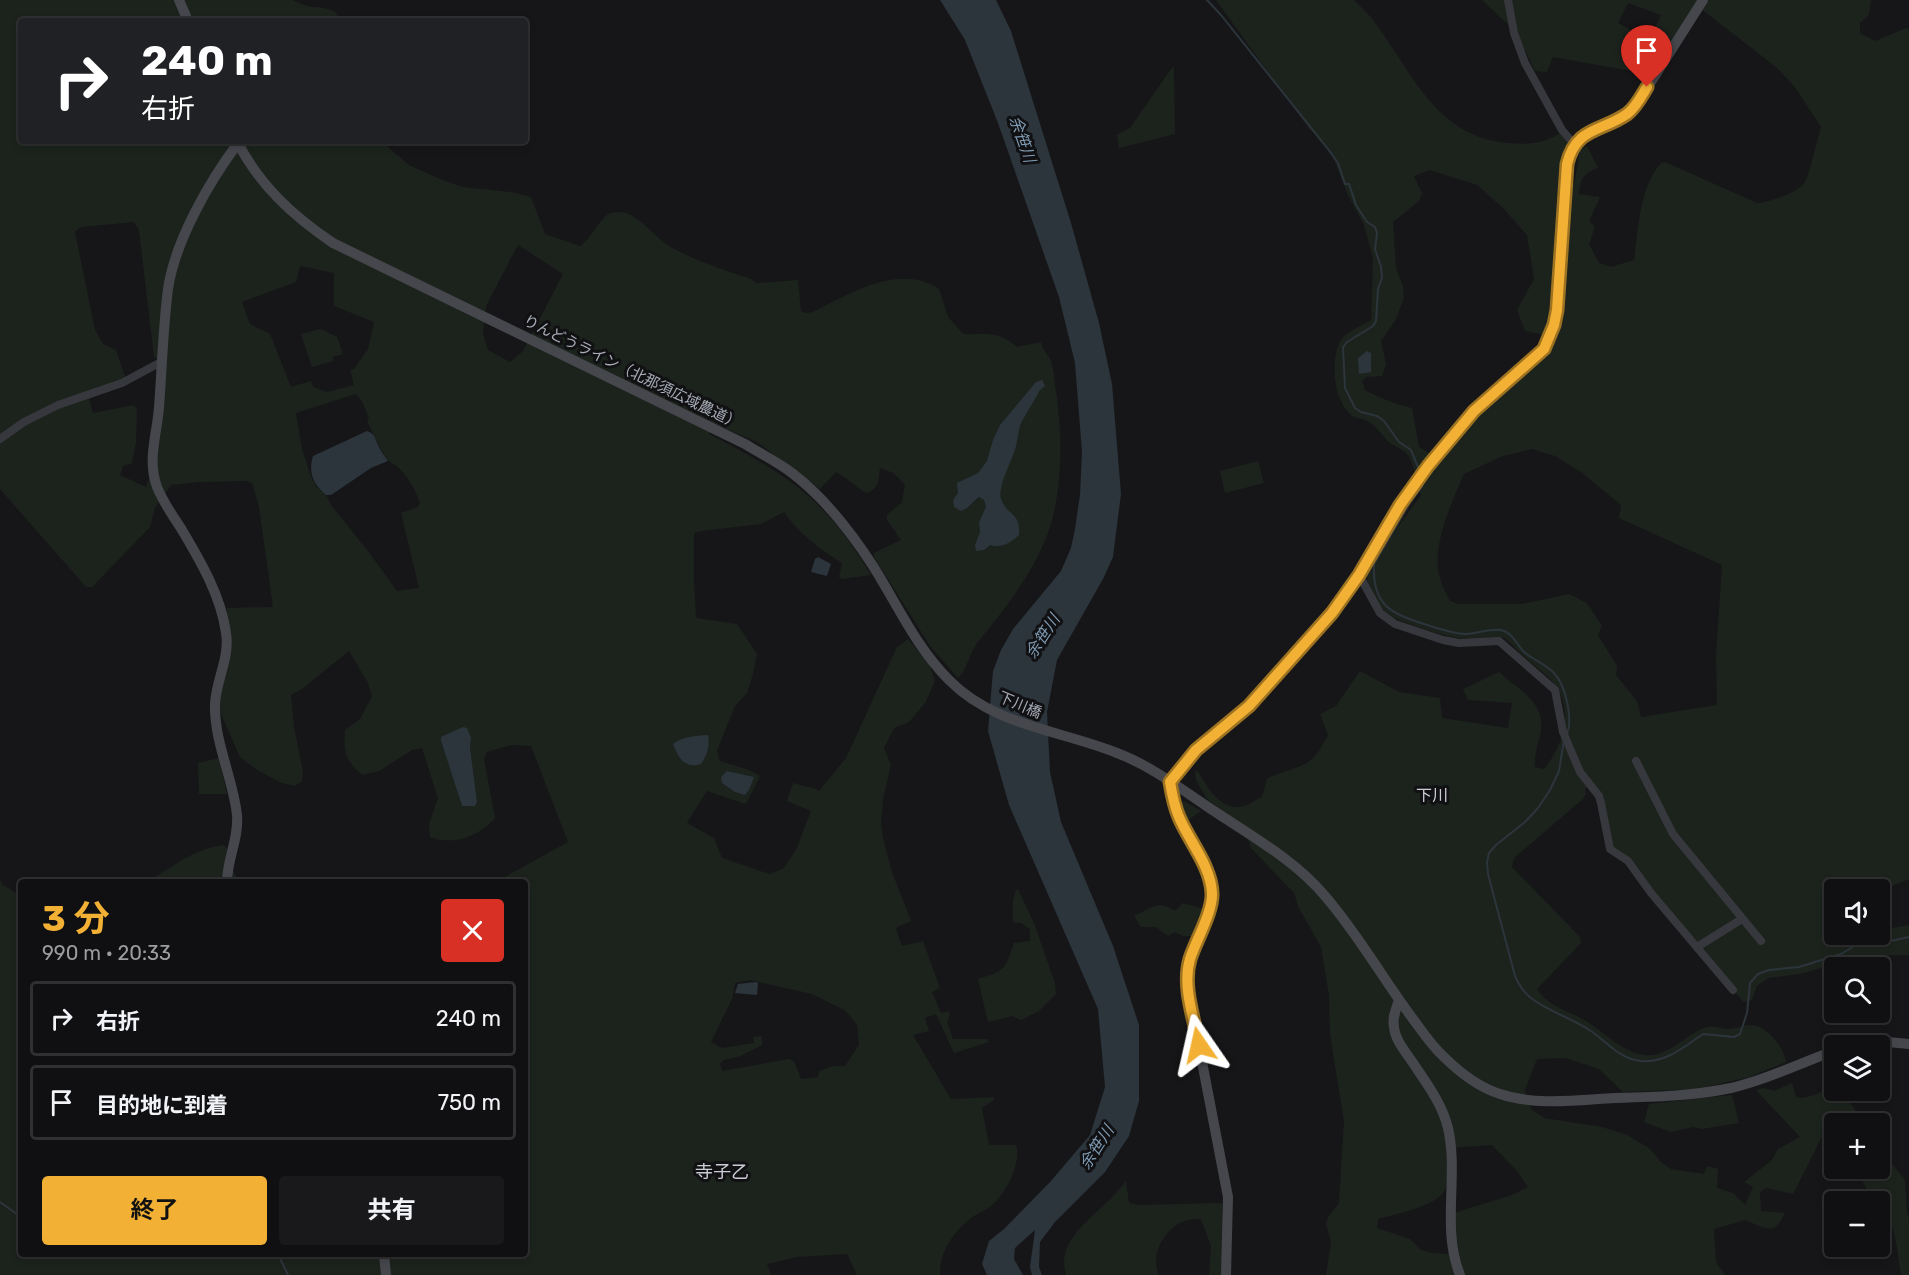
<!DOCTYPE html>
<html lang="ja">
<meta charset="utf-8">
<style>
body{margin:0;font-family:Rubik,"Noto Sans JP",sans-serif;background:#19191b;color:#f1f3f6;height:100vh;display:flex;flex-direction:column;font-size:22px;white-space:nowrap}
*{box-sizing:border-box;margin:0}
p{font-size:20px;color:#9c9d9f}
.icon{flex:none;width:33px;height:33px;fill:none;stroke:currentColor;stroke-width:2;stroke-linecap:round;stroke-linejoin:round}
.map{position:relative;flex:1;overflow:hidden}
.panel{position:absolute;left:18px;top:879px;width:510px;height:378px;display:flex;flex-direction:column;background:#101012;border-radius:6px;box-shadow:0 3px 9px #0003,0 0 0 2px #303032}
.panel>*{flex:none}
.guide{position:absolute;left:18px;top:18px;width:510px;height:126px;border-radius:6px;box-shadow:0 3px 9px #0003,0 0 0 2px #303032;background:#202124;color:#fff;overflow:hidden}
.buttons{position:absolute;left:1824px;top:879px;display:grid;gap:12px}
.buttons a{display:grid;place-items:center;width:66px;height:66px;border-radius:6px;background:#101012;box-shadow:0 3px 9px #0003,0 0 0 2px #303032;font-size:30px}
.pin{position:absolute;display:grid;place-items:center;width:51px;height:51px;color:#fff;margin:-62px -26px;border-radius:50% 50% 50% 0;rotate:-45deg;box-shadow:0 0 6px #0007}
.pin .icon{rotate:45deg}
.me{position:absolute;width:66px;margin:-33px;rotate:349deg;stroke-linejoin:round;filter:drop-shadow(0 0 4px #0008)}
.turn{display:flex;align-items:center;gap:21px;height:126px;padding:0 24px;font-size:27px}
.turn .icon{width:78px;height:78px;stroke-width:2.5}
.turn b{display:block;font-size:42px;line-height:51px}
.round{display:grid;place-items:center;flex:none;width:63px;height:63px;border-radius:6px;background:#19191b}
.overview{display:flex;align-items:center;justify-content:space-between;height:102px;padding:0 24px}
h1{font-size:36px;font-weight:700;line-height:45px;color:#f2b134}
.cta{display:flex;gap:12px;margin-top:auto;padding:12px 24px}
.cta a{flex:1;height:69px;border-radius:6px;background:#f2b134;color:#111;font-size:24px;font-weight:700;line-height:69px;text-align:center}
.cta a+a{background:#19191b;color:#f1f3f6}
ul{padding:0;list-style:none}
li{display:flex;align-items:center;gap:18px;height:75px;margin:0 12px 9px;padding:0 12px;border:3px solid #303032;border-radius:6px}
li div{flex:1}
li b{display:block;font-size:22px}
li em{font-style:normal}
.map>svg:first-child{display:block}
</style>
<div class="map">
<svg width="1909" height="1275" viewBox="0 0 1909 1275">
<rect width="100%" height="100%" fill="#161618"/>
<!-- green -->
<path fill="#1c231d" fill-rule="evenodd" d="M0,0H293C298,2 303,5 307,6C320,9 337,5 340,21H21V141H381L409,165L440,179L462,187L511,192L531,197L545,234L580,246C592,239 600,216 611,213C635,206 652,236 669,246C695,261 724,270 751,279L757,283L798,280L801,311L806,313L813,312C851,293 899,263 939,289L948,317L963,334C987,335 997,330 1017,347L1041,342C1043,351 1049,355 1051,362C1054,369 1054,378 1055,385C1063,434 1064,497 1044,543C1030,577 1001,614 978,642C969,653 968,668 958,678L930,646L874,557V553L901,540L887,520V515L902,502L905,484L893,473L880,468C878,480 880,489 866,493C856,487 846,477 836,472L820,489L757,442L715,424L709,434C744,452 781,472 811,498C835,520 854,547 871,575L842,579L839,577L842,563C818,547 801,536 784,512L761,524L701,531L694,533V581L696,618L737,624L757,654L753,674L747,693L735,706L717,751L720,761L749,770L760,776L746,804L707,791L687,823L714,838L722,858L769,874L783,869L796,850L811,811L787,801L793,783L816,789L819,791L846,758L897,647L908,639L929,664L935,681L925,703L909,722L894,728L884,748L891,765L883,799L881,821L883,838L892,872L911,921L897,927L896,929L902,946L923,941L940,988L932,992L941,1013L949,1011L950,1015L947,1022L953,1039H987L989,1042L954,1053L936,1014L925,1018L929,1031L913,1035L951,1099L994,1097V1100L982,1108L989,1145H1016C1022,1163 1005,1196 990,1207C985,1210 979,1213 974,1216C955,1229 939,1252 940,1275H857L847,1254L797,1257L767,1264L771,1275H0V880L3,885L21,896V1025L19,1027L21,1038V1254H525V882H496L568,842L531,746L511,745L487,752L484,759L495,818C478,837 454,846 430,837L429,824L438,798L422,748L412,750L379,771L362,775C346,761 343,752 345,730L360,719L372,696L368,683L349,651L302,689L291,695L294,727L303,772L302,781L295,786L282,783L257,770L240,757L221,714L218,702L227,608L273,607L259,507L252,483L247,481L200,482L171,485L155,508L150,527L92,587H86L0,489ZM134,222L139,230L154,357L163,362L151,473L146,487L120,475L123,466L132,463L136,443L137,410L134,405L93,413L89,399L127,382L116,350L103,344L95,330L75,232L81,227ZM518,245L563,274L523,351L510,362L488,350L483,334L486,306ZM300,266L334,273V306L374,322L368,349L354,369L350,370L354,385L327,392L313,387L311,381L291,387L270,334L250,324L242,302L296,282ZM356,394L362,401L369,418L367,421C373,434 379,447 387,459C389,462 394,464 398,467C409,478 415,489 420,503L418,507L401,513L419,588L397,591L368,551L331,505L326,495L316,487L311,476L302,449L296,413ZM992,465L1000,504L980,532L979,522L986,507L984,499L980,497L967,508L953,500L958,493L976,482ZM471,738L470,747L477,802L475,806H462L441,741ZM727,771L753,777L749,790L745,795ZM750,980L812,994L846,1011L857,1025L859,1045L845,1066H834L819,1071L818,1077L801,1079L794,1061L789,1059L722,1071L720,1064L723,1060L741,1056L762,1045V1036L753,1037L754,1043L722,1048L711,1042L732,999L735,983Z
M1216,0H1354C1362,8 1370,15 1376,24C1413,74 1436,136 1507,143C1527,145 1542,144 1560,133L1570,145L1569,193L1575,180L1580,150L1587,146L1598,168C1584,172 1580,180 1579,194L1600,197L1589,221L1595,227L1589,244L1599,263L1611,267L1634,260C1639,227 1639,188 1661,163L1665,162L1757,203C1770,202 1798,193 1805,182C1810,174 1817,139 1821,127L1795,87L1776,67L1696,5L1672,43L1653,32L1661,15L1628,3L1618,23L1665,48L1648,74L1553,57L1547,72L1535,71L1517,33L1482,0H1871L1869,15L1860,23V33L1875,41L1906,28L1909,29V879L1880,891L1834,890V934H1880V930L1909,925V955L1862,956L1800,974L1768,978L1757,986L1752,1000L1743,1002L1625,855L1614,847L1592,783L1585,789L1586,794L1583,799L1514,858L1512,867L1580,937L1581,943L1537,989C1549,1007 1569,1011 1586,1021C1605,1033 1622,1052 1645,1055C1667,1058 1687,1034 1706,1027C1714,1025 1721,1029 1728,1029C1736,1029 1743,1025 1751,1025C1765,1024 1785,1048 1786,1062L1749,1077L1697,1089L1623,1092L1599,1069L1566,1058L1537,1059L1525,1090L1531,1109L1544,1118L1602,1127L1627,1135L1649,1148L1661,1162L1671,1169L1704,1174L1707,1166L1718,1169L1717,1188L1733,1193L1745,1205L1753,1187L1744,1182L1772,1160L1778,1149L1800,1137L1756,1090L1764,1088L1774,1091L1792,1083L1796,1097C1804,1099 1811,1096 1819,1093C1842,1083 1852,1106 1864,1123L1834,1124V1139L1824,1133L1793,1194L1766,1188L1760,1192L1761,1211L1785,1213C1774,1237 1765,1228 1745,1220L1714,1229L1716,1262L1725,1275H1326L1331,1242L1326,1224L1328,1217L1339,1203L1344,1122L1330,1034L1329,995L1321,947L1299,908L1294,893L1251,848L1244,827L1207,799L1196,780L1195,772L1197,770C1207,786 1218,808 1239,807C1246,807 1255,800 1262,797L1267,779C1281,770 1303,770 1315,756C1320,750 1324,742 1328,735L1320,714L1336,706L1360,671L1399,692L1440,698L1442,718L1508,728L1512,703L1468,700L1463,689L1499,672C1516,688 1545,701 1541,730C1539,743 1534,753 1535,767L1544,769C1562,748 1574,712 1556,686C1550,677 1541,671 1533,664C1523,656 1514,646 1505,638C1489,636 1473,640 1458,638C1445,636 1433,632 1421,628C1388,617 1376,612 1366,576L1397,528L1421,495C1417,484 1414,463 1408,455C1403,449 1395,447 1390,443C1382,436 1377,426 1367,421C1363,418 1358,419 1354,417C1334,405 1329,359 1341,340C1346,332 1362,325 1371,320L1373,258L1364,225L1348,195L1333,157L1304,122ZM1430,170L1477,185L1503,208L1527,235L1534,279L1517,310L1525,331L1544,335L1553,307L1565,299L1553,344L1475,413L1440,455L1429,453L1419,447L1412,408C1395,404 1380,398 1365,390L1362,381L1366,377L1382,376L1386,364L1381,341L1395,321L1404,298L1403,286L1396,268L1393,222L1419,201L1422,193L1414,176ZM1532,449L1555,456L1581,472L1621,505L1619,518L1722,565L1716,657L1717,705L1641,717L1637,701L1616,675L1617,666L1598,635L1602,626L1587,603L1569,594L1522,604H1458L1450,601C1446,593 1441,584 1439,575C1432,544 1452,502 1464,474L1503,456ZM1492,1145L1517,1171L1528,1187L1512,1195L1454,1213L1457,1258L1448,1254L1432,1253L1421,1250L1410,1239L1377,1228L1378,1219C1395,1214 1436,1207 1445,1190C1450,1178 1446,1161 1446,1148Z
M1174,67L1175,134L1119,148L1117,135L1130,128L1171,69Z
M321,329L337,337L343,354L333,357V361L312,367L301,334Z
M1258,461L1264,483L1225,493L1220,471Z
M219,758L227,794H199L198,763Z
M1184,801L1201,811L1186,822L1179,807L1181,802Z
M224,845L230,852L232,868L239,882H147C172,867 195,848 224,845Z
M1018,889L1034,923L1055,983L1056,994L1039,1011L1021,1020L1012,1016L988,1022L978,979C1006,970 1005,970 1014,943L1030,941V929L1021,923L1013,922V901L1016,890Z
M1183,903L1201,908L1204,907L1193,936H1183L1175,932L1168,936L1156,927H1141L1134,916C1151,908 1158,899 1175,911Z
M1732,1095L1739,1123L1702,1129L1693,1127L1671,1132L1644,1122L1649,1104Z
M1880,1149L1905,1180L1907,1213L1909,1218V1275H1901C1898,1258 1897,1238 1890,1222C1885,1214 1880,1212 1880,1202L1873,1201L1856,1169L1880,1168Z
M1126,1181L1129,1203L1139,1205L1222,1203L1224,1238L1221,1275H1209L1211,1246L1201,1219C1195,1219 1188,1219 1182,1222C1163,1231 1150,1255 1159,1275H1066C1056,1243 1087,1222 1107,1202C1114,1196 1120,1188 1126,1181Z"/>
<!-- water -->
<path fill="#2c353c" d="M940,0H996L1011,31L1071,223L1099,323L1112,384L1121,494L1113,557L1103,579L1057,660L1047,712L1050,772L1061,822L1113,946L1139,1025V1101L1129,1136L1105,1172L1055,1222L1040,1242L1039,1267L1042,1275H1032L1030,1267L1035,1230L1015,1248L1014,1259L1023,1275H987L982,1264L989,1241L1004,1229L1051,1181L1090,1135L1105,1087L1098,1009L1009,805L988,731L993,671L1001,650L1013,629L1061,571L1071,548L1075,529L1080,495L1082,452L1075,363L1059,297L998,123L965,40Z
M1367,351L1371,353V372L1359,374L1358,358Z
M1042,380L1045,386L1040,390C1034,401 1027,412 1021,423C1018,430 1018,438 1016,446C1013,459 997,487 1001,499C1007,516 1021,512 1019,535C1010,543 1002,548 990,545L984,550L976,551L975,545L980,532L979,522L986,507L984,500L979,497L967,508L961,511L954,507L953,500L958,493L957,483L978,473L987,461L993,440L1000,425L1036,382Z
M367,431C376,434 375,440 379,447C381,452 385,456 388,461L371,468L331,495H326C313,484 308,473 313,456Z
M818,557L831,564L827,576L811,572L815,559Z
M463,727L467,728L471,738L470,747L477,802L475,806H462L441,741V737Z
M708,735C710,746 707,755 701,764C685,769 678,758 673,744C684,736 695,736 708,735Z
M727,771L754,777L749,790L745,795L735,792L722,783L721,777Z
M756,982L758,983L757,995L735,993L738,984Z"/>
<g fill="none" stroke-linecap="round" stroke-linejoin="round">
<!-- stream -->
<path stroke="#2c353c" stroke-width="2" d="M1207,0L1221,15L1328,149L1338,163L1345,184H1349L1356,205L1367,222L1375,227L1377,233L1375,249L1381,267L1382,278L1378,289L1376,321L1373,326L1347,342L1343,347L1345,388L1355,408L1361,412L1377,416L1384,421L1399,442L1411,450L1420,472
M1423,480L1422,487L1410,503L1374,564C1372,605 1390,613 1424,624C1437,628 1451,633 1464,634C1477,634 1489,628 1501,630C1512,632 1517,645 1524,652C1533,660 1546,664 1554,673C1566,686 1573,718 1567,734
M1564,740L1559,771L1550,790L1538,808L1525,822L1496,845L1489,853L1487,862L1488,874L1515,976C1519,985 1523,992 1531,998C1549,1012 1572,1018 1591,1031C1607,1042 1621,1060 1641,1061C1666,1063 1684,1047 1703,1034L1734,1037L1740,1034L1747,1013L1750,983L1758,974L1769,970L1799,967L1841,954L1868,938L1891,941L1909,937
M0,1202L21,1217
M278,1254L288,1275"/>
<!-- street -->
<path stroke="#37383d" stroke-width="8" d="M1508,0L1514,33L1525,63L1562,130L1574,144
M0,439L24,422L58,405L122,383L161,362
M1359,575L1380,613L1395,624L1443,640L1459,643L1499,641L1555,690L1563,732L1580,772L1599,796L1601,803L1610,849L1628,861L1651,893L1733,990
M1636,761L1673,834L1761,941
M1697,947L1742,919"/>
<!-- secondary -->
<path stroke="#45474d" stroke-width="10" d="M179,0L188,21
M237,141C259,185 293,216 333,243L745,444C761,454 778,462 792,473C825,498 851,532 873,566C897,604 916,647 949,680C994,726 1060,730 1117,753C1149,765 1177,786 1205,805C1246,833 1293,858 1325,896C1358,934 1383,979 1413,1019C1422,1031 1431,1045 1443,1056C1459,1072 1478,1087 1500,1094C1536,1106 1578,1100 1615,1098C1654,1097 1693,1096 1731,1088C1767,1080 1800,1063 1834,1051
M227,882C227,859 239,839 237,815C233,778 214,742 215,704C216,680 230,658 226,633C221,596 201,562 182,530C173,516 163,502 157,487C147,459 157,435 159,407C162,368 163,328 168,289C175,241 209,182 238,143
M1399,1000C1396,1009 1392,1018 1394,1027C1395,1039 1404,1050 1411,1060C1425,1081 1442,1103 1448,1128C1459,1176 1441,1228 1460,1275
M1853,1046L1888,1042L1909,1044
M384,1254L386,1275
M1226,1275L1228,1197L1188,989C1187,965 1195,945 1204,923C1207,914 1213,902 1212,892C1210,865 1189,841 1179,817C1174,805 1172,794 1170,781L1196,750L1249,706L1311,638L1359,575L1400,505L1428,466L1474,411L1544,349L1554,325L1557,310L1567,164C1576,126 1609,129 1635,107L1703,0"/>
</g>
<g fill="none" stroke-linecap="round" stroke-linejoin="round">
<!-- route casing -->
<g stroke="#9d7322" stroke-width="15">
<path id="route" d="M1199,1045C1194,1018 1182,986 1190,959C1196,940 1213,912 1212,893C1211,866 1189,841 1179,817C1174,806 1172,794 1170,782L1196,750L1249,706L1332,613L1359,575L1400,505L1428,466L1474,411L1544,349L1554,325L1557,310L1567,164C1576,127 1601,132 1627,114C1636,107 1641,97 1647,87"/>
</g>
<!-- route -->
<use href="#route" stroke="#f2b134" stroke-width="10"/>
</g>
<g text-anchor="middle" stroke-width="6" stroke-linejoin="round" paint-order="stroke">
<!-- street labels -->
<g font-size="15" fill="#a8adb8" stroke="#111113">
<text transform="translate(632 372) rotate(26)" y="5">りんどうライン（北那須広域農道）</text>
<text transform="translate(1020 705) rotate(23)" y="5">下川橋</text>
</g>
<!-- water labels -->
<g font-size="16" font-style="italic" fill="#7f9bb3" stroke="#111113">
<text transform="translate(1023 139) rotate(71)" y="6">余笹川</text>
<text transform="translate(1042 636) rotate(-57)" y="6">余笹川</text>
<text transform="translate(1096 1147) rotate(-57)" y="6">余笹川</text>
</g>
<!-- neighbourhood labels -->
<g font-size="16" fill="#c9ccd4" stroke="#111113">
<text x="1432" y="801">下川</text>
</g>
<!-- quarter labels -->
<g font-size="18" fill="#c9ccd4" stroke="#111113">
<text x="722" y="1178">寺子乙</text>
</g>
</g>
</svg>
<div class="buttons">
<a><svg class="icon" aria-label="sound" viewBox="0 0 24 24"><path d="M4 9h4l5-4v14l-5-4H4zM17 9q2 3 0 6"/></svg></a>
<a><svg class="icon" aria-label="search" viewBox="0 0 24 24"><circle cx="10" cy="10" r="6"/><path d="M15 15l6 6"/></svg></a>
<a><svg class="icon" aria-label="layers" viewBox="0 0 24 24"><path d="M12 4l9 5-9 5-9-5zM3 14l9 5 9-5"/></svg></a>
<a>+</a>
<a>−</a>
</div>
<div class="pin" style="left:1647px;top:87px;background:#d93025"><svg class="icon" aria-label="arrive" viewBox="0 0 24 24"><path d="M6 21V4h12l-3 4 3 4H6"/></svg></div>
<svg class="me" style="left:1199px;top:1045px" viewBox="-20 -20 40 40"><path d="M0-17L14 15 0 8-14 15z" fill="#f2b134" stroke="#fff" stroke-width="4"/></svg>
<div class="guide">
<div class="turn"><svg class="icon" aria-label="right" viewBox="0 0 24 24"><path d="M7 20v-9h11M14 6l5 5-5 5"/></svg><div><b>240 m</b>右折</div></div>
</div>
<section class="panel">
<div class="overview"><div><h1>3 分</h1><p>990 m · 20:33</p></div><a class="round" style="background:#d93025;color:#fff"><svg class="icon" aria-label="close" viewBox="0 0 24 24"><path d="M6 6l12 12M18 6L6 18"/></svg></a></div>
<ul>
<li><svg class="icon" aria-label="right" viewBox="0 0 24 24"><path d="M7 20v-9h11M14 6l5 5-5 5"/></svg><div><b>右折</b></div><em>240 m</em></li>
<li><svg class="icon" aria-label="arrive" viewBox="0 0 24 24"><path d="M6 21V4h12l-3 4 3 4H6"/></svg><div><b>目的地に到着</b></div><em>750 m</em></li>
</ul>
<div class="cta"><a>終了</a><a>共有</a></div>
</section>
</div>
